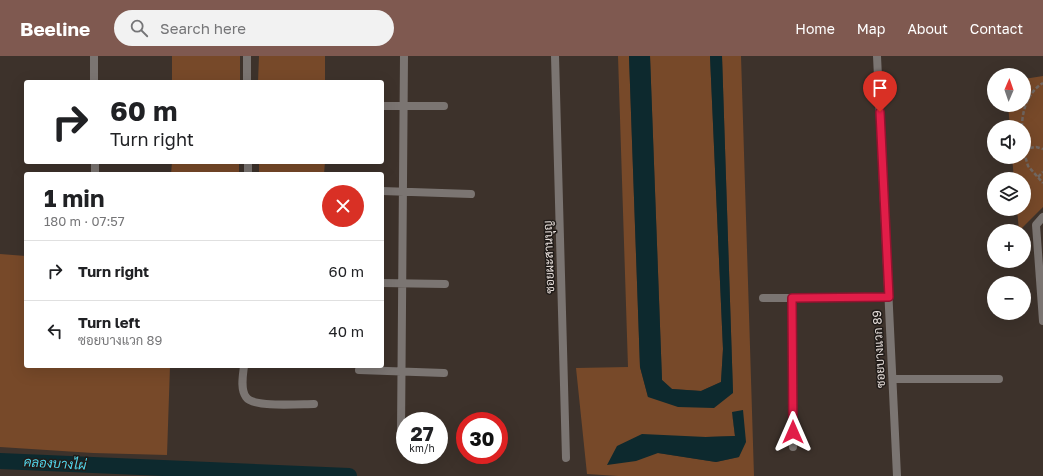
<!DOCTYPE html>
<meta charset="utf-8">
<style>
body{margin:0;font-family:"Golos Text",Sarabun,sans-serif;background:#f2f2f2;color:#202124;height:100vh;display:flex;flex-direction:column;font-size:15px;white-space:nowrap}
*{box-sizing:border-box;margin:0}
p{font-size:13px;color:#757577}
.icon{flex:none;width:22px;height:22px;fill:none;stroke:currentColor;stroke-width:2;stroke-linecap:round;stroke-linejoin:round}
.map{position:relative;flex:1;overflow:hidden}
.drawer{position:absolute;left:24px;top:116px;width:360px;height:196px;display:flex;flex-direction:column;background:#fff;border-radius:4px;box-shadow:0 4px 16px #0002}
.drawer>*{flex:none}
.guide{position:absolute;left:24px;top:24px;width:360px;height:84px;border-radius:4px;box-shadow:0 4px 16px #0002;background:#fff;color:#202124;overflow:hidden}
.needle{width:26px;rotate:2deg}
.buttons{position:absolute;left:987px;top:12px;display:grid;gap:8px}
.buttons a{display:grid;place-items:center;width:44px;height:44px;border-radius:50%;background:#fff;box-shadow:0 4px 16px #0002;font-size:20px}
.speed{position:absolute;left:396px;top:356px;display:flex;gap:8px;font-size:20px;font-weight:700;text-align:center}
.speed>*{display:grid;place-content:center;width:52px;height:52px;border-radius:50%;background:#fff;box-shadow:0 4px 16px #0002;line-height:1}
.speed small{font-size:10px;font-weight:400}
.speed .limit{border:6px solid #d22;background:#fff;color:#111}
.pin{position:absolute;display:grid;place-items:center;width:34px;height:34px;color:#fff;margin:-41px -17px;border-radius:50% 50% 50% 0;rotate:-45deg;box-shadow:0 0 4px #0007}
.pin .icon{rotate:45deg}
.me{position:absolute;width:44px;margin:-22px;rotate:0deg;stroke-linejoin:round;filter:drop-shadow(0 0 3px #0008)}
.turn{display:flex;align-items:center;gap:14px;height:84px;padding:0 20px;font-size:18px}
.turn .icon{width:52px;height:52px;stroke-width:2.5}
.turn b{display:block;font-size:28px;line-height:34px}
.round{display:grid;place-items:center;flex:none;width:42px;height:42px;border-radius:21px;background:#f2f2f2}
.headline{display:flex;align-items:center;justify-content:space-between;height:68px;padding:0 20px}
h1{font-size:24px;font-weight:700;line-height:30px}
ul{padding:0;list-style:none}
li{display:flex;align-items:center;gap:12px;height:60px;padding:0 20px;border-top:1px solid #e0e0e0}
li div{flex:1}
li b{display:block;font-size:15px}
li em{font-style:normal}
header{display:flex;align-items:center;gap:24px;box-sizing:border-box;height:56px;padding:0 20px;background:#7f5950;color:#fff}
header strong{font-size:19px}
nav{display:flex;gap:22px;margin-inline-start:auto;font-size:14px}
.search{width:280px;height:36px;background:#f2f2f2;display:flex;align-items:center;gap:10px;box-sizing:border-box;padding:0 14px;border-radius:22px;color:#757577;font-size:15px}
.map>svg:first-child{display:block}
</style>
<header>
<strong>Beeline</strong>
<div class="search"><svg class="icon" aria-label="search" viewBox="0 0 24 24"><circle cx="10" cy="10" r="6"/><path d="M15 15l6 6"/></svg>Search here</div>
<nav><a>Home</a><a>Map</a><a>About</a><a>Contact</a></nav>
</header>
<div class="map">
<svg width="1043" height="420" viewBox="0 0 1043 420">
<rect width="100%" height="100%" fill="#3d322b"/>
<!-- green -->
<path fill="#774929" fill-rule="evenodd" d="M172,0H240V26H172Z
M259,0H325V26H258Z
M618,0H629L640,311L648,341L733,337L722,0H741L754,420H618L587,418L576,312L628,311ZM732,356L739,401L716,406L658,397L706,381L735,380Z
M650,0H710L723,293L721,326L701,335L672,333L662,324Z
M1043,20V151L1019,175L1017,153H1024V123H1014L1012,101H1024V71H1010L1008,49H1024V23Z
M172,106H239V118H171Z
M259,106H325L324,118H259Z
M0,198L26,200V310H170L167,399L93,397L0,391Z"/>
<!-- water -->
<path fill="#0d292e" d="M629,0H650L662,324L672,333L701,335L721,326L723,293L710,0H722L733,337L714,352L678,351L648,341L640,311Z
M743,354L746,386L739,401L716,406L658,397L636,405L607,409L617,390L642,378L706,381L735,380L732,356Z"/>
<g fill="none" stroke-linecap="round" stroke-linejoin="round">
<!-- canal -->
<path stroke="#0d292e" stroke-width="16" d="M0,405L349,420"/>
<!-- path -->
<path stroke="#716761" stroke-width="2.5" stroke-dasharray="4 2" stroke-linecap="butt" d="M1022,71C1022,54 1028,36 1043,27
M1024,93L1036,91L1043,93
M1024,96L1028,110L1043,127
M1038,121L1043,116"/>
<!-- minor -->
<path stroke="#7b7572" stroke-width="8" d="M94,0V26
M247,0V26
M555,0L566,402
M877,0L897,420
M382,50H444
M95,106V118
M248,106V118
M382,135L471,138
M1043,161L1036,169L1043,265
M382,227L445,228
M763,242H792
M244,310C243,319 240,333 246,341C253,352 300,348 314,348
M359,314L444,317
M893,323H999
M401,378L404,0
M793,391L792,242L889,241"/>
</g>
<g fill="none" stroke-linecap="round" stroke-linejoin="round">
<!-- route casing -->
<g stroke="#92132f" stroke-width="10">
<path id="route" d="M793,376L792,242L889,241L880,56"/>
</g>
<!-- route -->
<use href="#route" stroke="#e11d48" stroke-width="7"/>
</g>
<g text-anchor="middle" stroke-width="3" stroke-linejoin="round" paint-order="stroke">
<!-- street labels -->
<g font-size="12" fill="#e8e0dc" stroke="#201b18">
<text transform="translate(549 201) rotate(-92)" y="4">ซอยผะสานบุญ</text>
<text transform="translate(879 293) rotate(-93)" y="4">ซอยบางแวก 89</text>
</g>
<!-- water labels -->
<g font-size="13" font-style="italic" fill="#52d6eb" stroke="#201b18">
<text transform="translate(55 407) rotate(3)" y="5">คลองบางไผ่</text>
</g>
</g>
</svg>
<div class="buttons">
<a><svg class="needle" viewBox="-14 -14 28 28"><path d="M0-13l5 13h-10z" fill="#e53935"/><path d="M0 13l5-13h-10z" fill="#757577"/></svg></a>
<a><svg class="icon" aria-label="sound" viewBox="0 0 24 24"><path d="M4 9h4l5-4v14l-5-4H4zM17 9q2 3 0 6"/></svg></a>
<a><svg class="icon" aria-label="layers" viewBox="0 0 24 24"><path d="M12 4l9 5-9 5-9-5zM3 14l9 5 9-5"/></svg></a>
<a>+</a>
<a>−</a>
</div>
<div class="speed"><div>27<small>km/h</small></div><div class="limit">30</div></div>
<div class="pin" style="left:880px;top:56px;background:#d93025"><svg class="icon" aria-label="arrive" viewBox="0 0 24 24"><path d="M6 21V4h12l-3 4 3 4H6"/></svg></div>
<svg class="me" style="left:793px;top:376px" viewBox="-20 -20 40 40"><path d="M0-17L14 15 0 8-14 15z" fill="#e11d48" stroke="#fff" stroke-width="4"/></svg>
<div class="guide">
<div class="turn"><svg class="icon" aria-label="right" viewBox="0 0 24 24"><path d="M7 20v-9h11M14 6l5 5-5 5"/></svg><div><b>60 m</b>Turn right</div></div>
</div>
<section class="drawer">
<div class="headline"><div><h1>1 min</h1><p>180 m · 07:57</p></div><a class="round" style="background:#d93025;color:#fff"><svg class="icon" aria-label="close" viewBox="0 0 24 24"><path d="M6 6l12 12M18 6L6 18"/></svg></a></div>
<ul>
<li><svg class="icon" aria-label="right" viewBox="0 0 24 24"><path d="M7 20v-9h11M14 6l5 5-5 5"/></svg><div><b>Turn right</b></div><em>60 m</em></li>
<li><svg class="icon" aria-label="left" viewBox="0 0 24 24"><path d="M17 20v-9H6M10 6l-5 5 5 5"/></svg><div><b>Turn left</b><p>ซอยบางแวก 89</p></div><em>40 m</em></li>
</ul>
</section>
</div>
